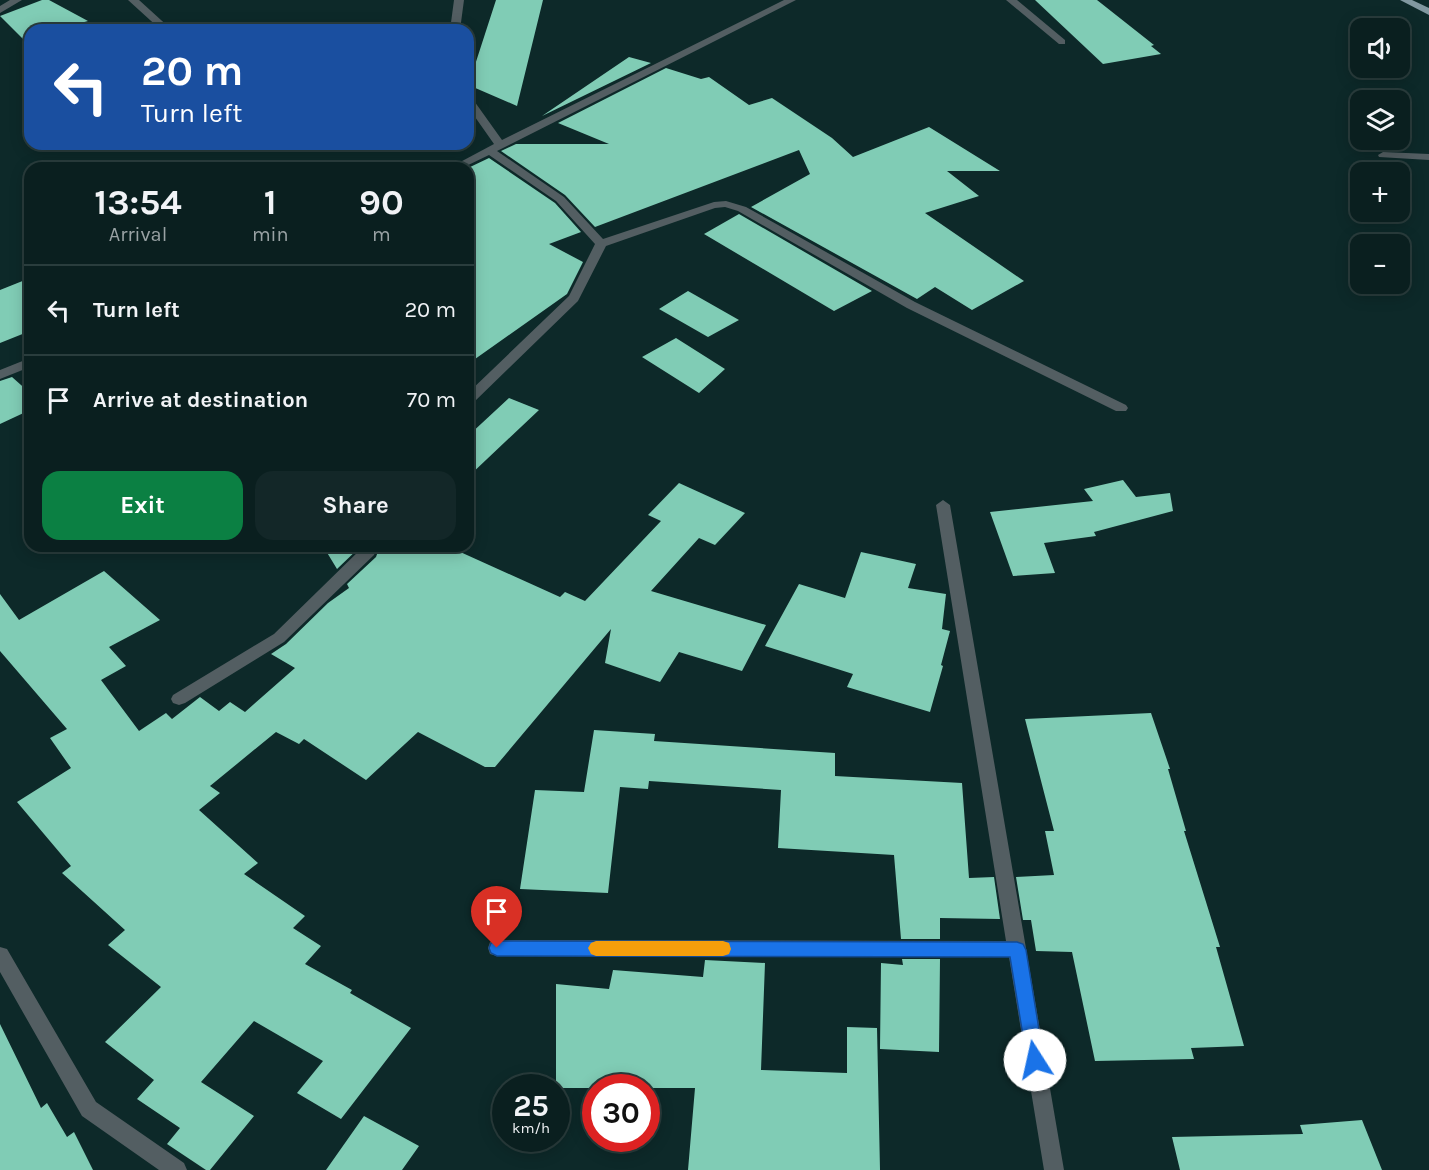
<!DOCTYPE html>
<meta charset="utf-8">
<style>
body{margin:0;font-family:Karla,sans-serif;background:#132728;color:#f1f3f6;height:100vh;display:flex;flex-direction:column;font-size:22px;white-space:nowrap}
*{box-sizing:border-box;margin:0}
p{font-size:20px;color:#99a2a4}
.icon{flex:none;width:33px;height:33px;fill:none;stroke:currentColor;stroke-width:2;stroke-linecap:round;stroke-linejoin:round}
.map{position:relative;flex:1;overflow:hidden}
.drawer{position:absolute;left:24px;top:162px;width:450px;height:390px;display:flex;flex-direction:column;background:#0a1f1f;border-radius:18px;box-shadow:0 3px 15px #0003,0 0 0 2px #2a3d3d}
.drawer>*{flex:none}
.guide{position:absolute;left:24px;top:24px;width:450px;height:126px;border-radius:18px;box-shadow:0 3px 15px #0003,0 0 0 2px #2a3d3d;background:#1a4fa0;color:#fff;overflow:hidden}
.buttons{position:absolute;left:1350px;top:18px;display:grid;gap:12px}
.buttons a{display:grid;place-items:center;width:60px;height:60px;border-radius:12px;background:#0a1f1f;box-shadow:0 3px 15px #0003,0 0 0 2px #2a3d3d;font-size:30px}
.speed{position:absolute;left:492px;top:1074px;display:flex;gap:12px;font-size:30px;font-weight:700;text-align:center}
.speed>*{display:grid;place-content:center;width:78px;height:78px;border-radius:50%;background:#0a1f1f;box-shadow:0 3px 15px #0003,0 0 0 2px #2a3d3d;line-height:1}
.speed small{font-size:15px;font-weight:400}
.speed .limit{border:9px solid #d22;background:#fff;color:#111}
.pin{position:absolute;display:grid;place-items:center;width:51px;height:51px;color:#fff;margin:-62px -26px;border-radius:50% 50% 50% 0;rotate:-45deg;box-shadow:0 0 6px #0007}
.pin .icon{rotate:45deg}
.me{position:absolute;width:66px;margin:-33px;rotate:350deg;stroke-linejoin:round;filter:drop-shadow(0 0 4px #0008)}
.turn{display:flex;align-items:center;gap:21px;height:126px;padding:0 18px;font-size:27px}
.turn .icon{width:78px;height:78px;stroke-width:2.5}
.turn b{display:block;font-size:42px;line-height:51px}
.eta{display:flex;justify-content:space-evenly;align-items:center;height:102px;text-align:center}
.eta b{font-size:36px;font-weight:700;line-height:42px}
.button{display:flex;gap:12px;margin-top:auto;padding:12px 18px}
.button a{flex:1;height:69px;border-radius:18px;background:#0b8043;color:#fff;font-size:24px;font-weight:700;line-height:69px;text-align:center}
.button a+a{background:#132728;color:#f1f3f6}
ul{padding:0;list-style:none}
li{display:flex;align-items:center;gap:18px;height:90px;padding:0 18px;border-top:2px solid #2a3d3d}
li div{flex:1}
li b{display:block;font-size:22px}
li em{font-style:normal}
.map>svg:first-child{display:block}
</style>
<div class="map">
<svg width="1429" height="1170" viewBox="0 0 1429 1170">
<rect width="100%" height="100%" fill="#0d2929"/>
<!-- building -->
<path fill="#80ccb5" d="M42,0H49L88,21L56,30H30V37L23,39L0,16Z
M496,0H543L517,106L473,87V71Z
M1035,0H1097L1154,45L1151,46L1161,54L1103,64Z
M629,57L651,63L542,116Z
M666,68L701,79L709,77L749,105L772,98L832,138L853,157L929,127L1000,171H947L979,196L925,213L1024,281L972,310L935,287L917,299L751,207L810,174L799,150L595,227L565,195L501,151L516,144H609L558,123Z
M489,158L555,203L581,232L549,244L583,262L567,294L468,364V168Z
M739,214L872,291L834,311L704,234Z
M30,278V331L0,343V290Z
M688,291L739,320L708,337L659,309Z
M676,338L725,369L699,393L642,357Z
M12,377L30,393V410L0,424V381Z
M509,398L539,410L468,477V436Z
M1123,480L1136,497L1170,493L1173,511L1094,532L1096,536L1044,543L1055,573L1013,576L990,512L1093,501L1084,489Z
M679,483L745,513L715,545L699,538L651,591L766,625L742,671L679,652L660,682L605,663L611,629L495,767H485L418,732L366,780L304,739L299,744L276,732L210,786L220,793L199,810L258,863L244,874L305,916L293,928L321,946L305,964L352,990L350,993L411,1028L341,1119L297,1093L323,1061L254,1021L201,1082L254,1116L210,1170H206L167,1144L180,1128L137,1099L154,1080L105,1042L161,987L108,945L125,930L62,873L71,866L17,802L71,768L50,738L67,729L0,651V594L19,620L104,571L160,620L109,647L126,666L101,680L139,731L166,713L172,719L200,697L219,711L230,702L245,712L295,668L271,654L286,644L328,603L349,588L347,584L376,557L380,546H447L560,597L565,592L585,601L661,521L648,515Z
M323,546H361L337,569Z
M861,552L916,564L908,588L946,594L942,629L950,631L941,665L943,666L930,712L847,687L853,674L765,646L799,584L845,598Z
M1151,713L1170,769H1168L1186,831H1184L1220,947H1216L1244,1046L1191,1048L1194,1059L1095,1061L1072,952L1036,951L1031,920H1023L1016,877L1054,875L1045,831H1054L1025,719Z
M594,730L655,734L654,741L835,753V776L962,783L969,878L994,877L1000,919L940,918V939H901L894,855L778,848L781,790L649,781L648,789L620,787L608,893L520,889L535,790L584,792Z
M902,959H940L939,1052L880,1049L881,963L903,965Z
M705,960L765,963L761,1070L847,1073V1027L877,1028L880,1170H688L695,1088H556V984L609,989L613,970L703,977Z
M0,1024L41,1108L47,1103L67,1137L74,1132L93,1170H0Z
M364,1116L419,1146L402,1170H326Z
M1362,1120L1382,1170H1180L1172,1137L1303,1134L1300,1125Z"/>
<g fill="none" stroke-linecap="round" stroke-linejoin="round">
<!-- minor -->
<path fill="#535e62" fill-rule="evenodd" d="M10,0H22L0,13V6Z
M128,0H139L172,30H161Z
M454,0H464L460,30H450Z
M784,0H796L497,151L564,197L603,239L714,202L726,201L746,207L915,302L1126,405L1128,408L1126,411H1116L907,308L738,211L725,207L715,208L606,246L578,301L473,403L468,404V393L569,296L595,244L556,201L489,155L462,168H449L494,144L468,107V97L472,98L502,140Z
M1006,0H1017L1065,40V44H1059Z
M1383,152L1429,154V160L1379,157L1378,155Z
M30,358V367L0,379V370Z
M943,500L950,505L1064,1170H1044L1009,957L497,956L490,954L488,948L490,942L497,940L1006,941L936,505Z
M364,546H378L374,555L284,642L185,703L179,705L173,703L171,699L173,695L274,634Z
M0,947L7,949L96,1102L184,1163L187,1170H159L82,1116L0,972Z"/>
<!-- major -->
<path fill="#8198a0" fill-rule="evenodd" d="M1400,0H1412L1429,8V15Z"/>
</g>
<!-- route -->
<path fill="#1a73e8" stroke="#114b97" stroke-width="1.5" d="M497,941L1017,942L1023,944L1026,950L1044,1060L1042,1066L1035,1068L1029,1066L1027,1060L1010,957L497,956L491,953L489,948L491,943Z"/>
<!-- slow -->
<path fill="#f59e0b" d="M596,941H723L729,943L731,949L729,954L723,956H596L591,954L588,948L591,943Z"/>
</svg>
<div class="buttons">
<a><svg class="icon" aria-label="sound" viewBox="0 0 24 24"><path d="M4 9h4l5-4v14l-5-4H4zM17 9q2 3 0 6"/></svg></a>
<a><svg class="icon" aria-label="layers" viewBox="0 0 24 24"><path d="M12 4l9 5-9 5-9-5zM3 14l9 5 9-5"/></svg></a>
<a>+</a>
<a>−</a>
</div>
<div class="speed"><div>25<small>km/h</small></div><div class="limit">30</div></div>
<div class="pin" style="left:497px;top:948px;background:#d93025"><svg class="icon" aria-label="arrive" viewBox="0 0 24 24"><path d="M6 21V4h12l-3 4 3 4H6"/></svg></div>
<svg class="me" style="left:1035px;top:1060px" viewBox="-20 -20 40 40"><circle r="19" fill="#fff"/><path d="M0-13L10 11 0 6-10 11z" fill="#1a73e8"/></svg>
<div class="guide">
<div class="turn"><svg class="icon" aria-label="left" viewBox="0 0 24 24"><path d="M17 20v-9H6M10 6l-5 5 5 5"/></svg><div><b>20 m</b>Turn left</div></div>
</div>
<section class="drawer">
<div class="eta">
<div><b>13:54</b><p>Arrival</p></div>
<div><b>1</b><p>min</p></div>
<div><b>90</b><p>m</p></div>
</div>
<ul>
<li><svg class="icon" aria-label="left" viewBox="0 0 24 24"><path d="M17 20v-9H6M10 6l-5 5 5 5"/></svg><div><b>Turn left</b></div><em>20 m</em></li>
<li><svg class="icon" aria-label="arrive" viewBox="0 0 24 24"><path d="M6 21V4h12l-3 4 3 4H6"/></svg><div><b>Arrive at destination</b></div><em>70 m</em></li>
</ul>
<div class="button"><a>Exit</a><a>Share</a></div>
</section>
</div>
